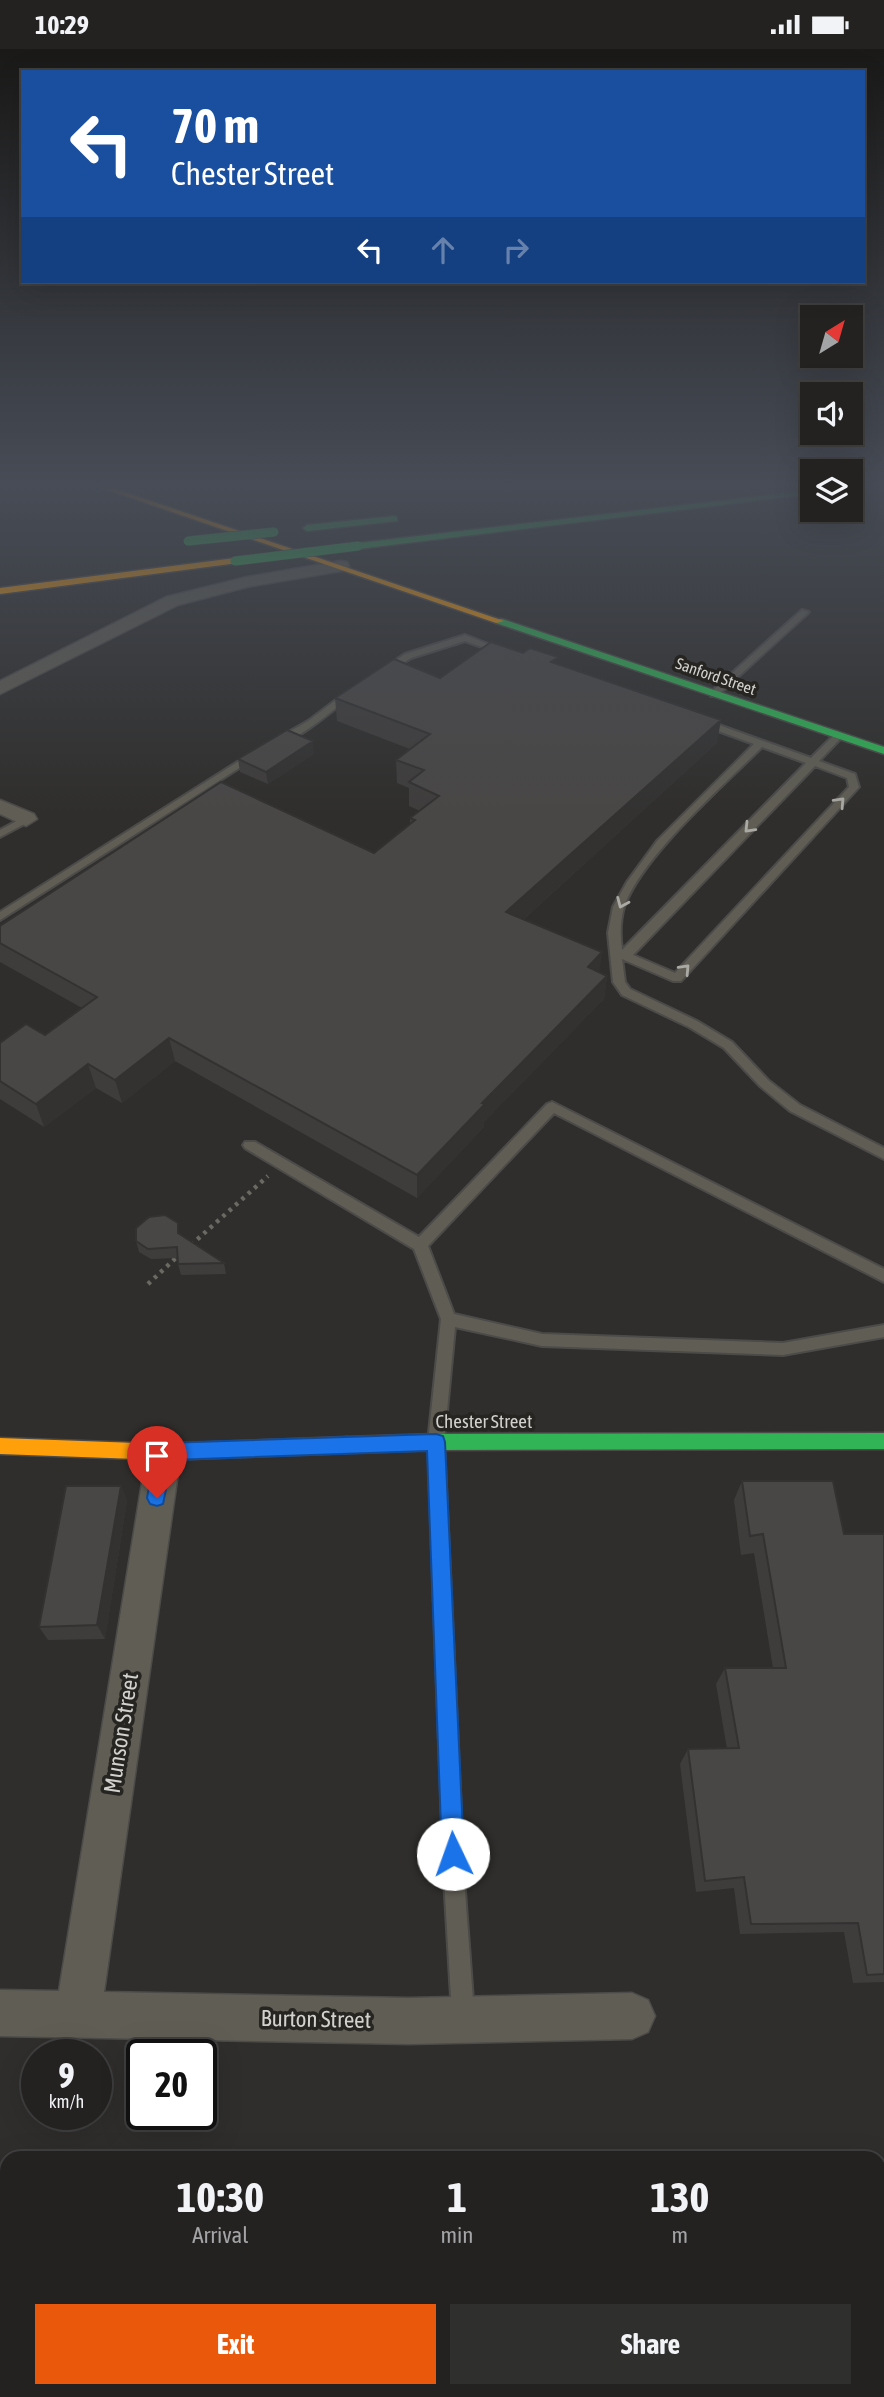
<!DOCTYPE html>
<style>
body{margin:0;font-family:"Asap Condensed",sans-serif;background:#2f2f2e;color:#f1f3f6;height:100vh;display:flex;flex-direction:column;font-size:26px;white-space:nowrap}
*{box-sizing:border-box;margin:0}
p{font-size:23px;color:#a3a4a5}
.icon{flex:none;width:38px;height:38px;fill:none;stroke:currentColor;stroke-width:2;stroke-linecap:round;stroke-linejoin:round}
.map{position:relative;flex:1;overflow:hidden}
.details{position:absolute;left:0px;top:2102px;width:886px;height:247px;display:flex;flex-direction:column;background:#232221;border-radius:21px 21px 0 0;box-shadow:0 7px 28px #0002,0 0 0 2px #403f3f}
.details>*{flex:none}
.top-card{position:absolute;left:21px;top:21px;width:844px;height:214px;border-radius:0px;box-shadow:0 7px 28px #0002,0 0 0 2px #403f3f;background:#1a4fa0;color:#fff;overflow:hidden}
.needle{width:46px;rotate:37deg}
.tools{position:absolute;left:800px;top:256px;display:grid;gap:14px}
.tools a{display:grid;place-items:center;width:63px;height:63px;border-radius:0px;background:#232221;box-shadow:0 7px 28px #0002,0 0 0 2px #403f3f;font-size:35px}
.speed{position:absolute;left:21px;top:1990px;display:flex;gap:14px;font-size:35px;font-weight:700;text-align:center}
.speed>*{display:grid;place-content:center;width:91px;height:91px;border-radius:50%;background:#232221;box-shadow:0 7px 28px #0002,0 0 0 2px #403f3f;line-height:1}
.speed small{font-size:18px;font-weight:400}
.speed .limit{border:4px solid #111;border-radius:10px;background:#fff;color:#111}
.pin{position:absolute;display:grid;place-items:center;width:60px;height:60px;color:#fff;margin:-72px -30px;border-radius:50% 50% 50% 0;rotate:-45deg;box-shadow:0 0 7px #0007}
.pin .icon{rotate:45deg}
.me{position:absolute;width:77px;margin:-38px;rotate:357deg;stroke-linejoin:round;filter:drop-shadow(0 0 5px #0008)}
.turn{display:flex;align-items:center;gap:24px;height:147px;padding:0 35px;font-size:32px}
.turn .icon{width:91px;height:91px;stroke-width:2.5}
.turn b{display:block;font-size:49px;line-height:60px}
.lanes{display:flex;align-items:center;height:66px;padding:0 35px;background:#0003;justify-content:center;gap:35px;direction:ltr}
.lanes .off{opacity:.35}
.eta{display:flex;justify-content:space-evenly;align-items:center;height:119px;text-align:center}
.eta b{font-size:42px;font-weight:700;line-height:49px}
.cta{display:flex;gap:14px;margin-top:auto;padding:14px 35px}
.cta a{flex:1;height:80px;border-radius:0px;background:#ea580c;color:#fff;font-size:28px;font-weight:700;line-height:80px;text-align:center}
.cta a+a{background:#2f2f2e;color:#f1f3f6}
.status{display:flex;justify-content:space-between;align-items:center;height:49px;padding:0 35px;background:#232221;direction:ltr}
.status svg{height:19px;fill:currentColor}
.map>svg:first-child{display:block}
</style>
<div class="status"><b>10:29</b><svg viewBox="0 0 49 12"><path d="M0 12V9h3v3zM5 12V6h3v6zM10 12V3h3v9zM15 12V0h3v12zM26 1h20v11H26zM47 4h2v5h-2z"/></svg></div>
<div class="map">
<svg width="884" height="2348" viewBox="0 0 884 2348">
<rect width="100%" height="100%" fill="#2f2e2c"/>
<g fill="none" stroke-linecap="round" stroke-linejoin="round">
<!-- lane casing -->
<g stroke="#4c4b4a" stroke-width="4">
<path id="lane" d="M802,561L809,563L717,647H711V643Z
M465,586L506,602L502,605L465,592L411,609L387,624L380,622L405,605Z
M349,641L352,642V646C336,659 292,697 273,696V692L308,672Z
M699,671H705L811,709L835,685H841V689L819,712L855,725L859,738L681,932H673L622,910L625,933L630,940L697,972L732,993L768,1031L800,1056L884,1099V1110L790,1062L760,1037L724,999L689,978L622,946L613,933L608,884L613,858L627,833L657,792L754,695L699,675ZM762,698L806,714L622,901C620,887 620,872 624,858C642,807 723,737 762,698ZM815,717L847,729L849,738L675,924L633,906Z
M250,705L258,707L0,871V863Z
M26,767L31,770L30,772L0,788V781Z
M552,1053L884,1220V1233L554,1064L428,1197L454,1265L542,1285L783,1294L884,1276V1288L783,1306L542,1297L455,1278L444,1393L464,1829L474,1965L471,1973L463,1976L455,1973L452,1965L444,1829L428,1393L441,1270L414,1200L245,1099L243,1096L245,1093H255L419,1188L547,1055Z"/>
</g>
<!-- street casing -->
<g stroke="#4c4b4a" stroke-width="3">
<path id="street" d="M341,512L347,513L349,517L347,521L247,538L178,556L0,645V632L166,548L247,528Z
M0,751L34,765L37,770L26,777L0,765Z
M164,1388L176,1392L181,1403L104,1943L409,1949L632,1944L648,1951L655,1967L648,1983L632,1990L409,1995L0,1987V1941L59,1942L147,1403L152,1392Z"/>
</g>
<!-- fast casing -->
<g stroke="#4c4b4a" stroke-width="3">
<path id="fast" d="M812,441V445L358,500L354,497L358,494Z
M394,467L397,468V472L307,482L303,479L307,476Z
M496,570H502L884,698V705L496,574Z
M884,1384V1400L436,1401L347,1404L341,1402L338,1396L341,1390L347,1388L436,1385Z"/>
</g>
<!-- slow casing -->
<g stroke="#4c4b4a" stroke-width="3">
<path id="slow" d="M96,437H107L504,572L496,574Z
M850,437H864L850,440Z
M235,509L239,512L238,514L0,545V539Z
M347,1388L353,1390L356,1396L353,1402L347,1404L164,1411L0,1405V1389L164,1395Z"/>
</g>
<!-- path -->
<path stroke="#6a6962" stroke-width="4.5" stroke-dasharray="3.5 5" stroke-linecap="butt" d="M191,1196L268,1127
M148,1235L179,1206"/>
<!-- lane -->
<use href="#lane" fill="#605e54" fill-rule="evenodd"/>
<!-- street -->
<use href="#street" fill="#605e54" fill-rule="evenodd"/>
<!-- fast -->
<use href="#fast" fill="#30b455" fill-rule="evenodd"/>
<!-- slow -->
<use href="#slow" fill="#ff9f0a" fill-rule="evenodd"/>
<!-- fast-bridge casing -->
<g stroke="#4c4b4a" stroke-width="10" stroke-linecap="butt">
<path id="fast-bridge" d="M188,492L274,483
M235,512L358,497"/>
</g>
<!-- fast-bridge -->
<use href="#fast-bridge" stroke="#30b455" stroke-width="9"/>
</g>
<!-- wall -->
<path fill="#3f3d3c" d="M523,604L557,615L717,694L524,870L599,923L607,927L604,950L484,1073V1078L417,1149L175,1012L122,1054L96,1039L44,1078L0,1050V994L45,986L82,959L0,913V877L374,804L410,775V769L420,762L409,757V739L397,734L396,711L410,700L337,672L335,649L440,629Z
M314,705L268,735L240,723L238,710Z
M181,1186L224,1214L226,1225L181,1226L178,1215L177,1209L151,1210L139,1203L136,1192Z
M742,1432L844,1485H884V1933L853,1934L844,1883L740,1885L734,1839L696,1843L680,1715L688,1700H727L716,1635L725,1619H773L754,1504L741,1506L734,1451Z
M121,1437L127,1452L105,1590L48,1591L39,1578Z"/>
<!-- shaded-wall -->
<path fill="#333231" d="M721,671L717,694L505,887L506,863Z
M313,692L314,705L268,735L266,723Z
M602,903L599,926L588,918Z
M607,927L604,950L484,1073V1078L417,1149V1126L482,1054Z
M169,989L175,1012L122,1054L115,1031Z
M88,1015L96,1039L44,1078L36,1055Z
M121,1437L127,1452L105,1590L97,1576Z"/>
<!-- building -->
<path fill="#494746" stroke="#333231" stroke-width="2" d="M491,593L523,604L530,599L558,608L551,613L721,671L506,863L602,903L588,918L607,927L482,1054L485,1055L417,1126L169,989L115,1031L88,1015L36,1055L0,1032V994L26,975L45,986L97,948L0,894V877L221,733L374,804L415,771L410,769L439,747L409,733L424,721L396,711L430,685L335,649L394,610L440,629Z
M287,681L313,692L266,723L238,710Z
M165,1166L178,1174V1184L224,1214L178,1215L177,1198L148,1200L136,1192V1179L149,1168Z
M742,1432H833L844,1485H884V1925L867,1926L858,1874L751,1875L744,1828L705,1832L688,1700L739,1699L725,1619H786L763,1485L750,1487Z
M66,1437H121L97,1576L39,1578Z"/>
<!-- one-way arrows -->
<defs><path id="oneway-chevron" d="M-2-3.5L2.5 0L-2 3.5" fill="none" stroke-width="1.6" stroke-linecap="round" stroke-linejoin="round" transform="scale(1.75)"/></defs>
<g stroke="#aaa9a3">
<use href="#oneway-chevron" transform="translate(840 753) rotate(-47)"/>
<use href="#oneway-chevron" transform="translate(749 779) rotate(134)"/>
<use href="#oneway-chevron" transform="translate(622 854) rotate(113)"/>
<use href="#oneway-chevron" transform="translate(685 920) rotate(-47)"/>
</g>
<!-- sky -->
<linearGradient id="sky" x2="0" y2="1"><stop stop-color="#1a1918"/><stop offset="0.57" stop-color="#474c56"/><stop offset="1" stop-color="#474c56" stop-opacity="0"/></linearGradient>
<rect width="884" height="765" fill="url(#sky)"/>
<!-- route -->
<path fill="#1a73e8" stroke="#114b97" stroke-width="2" d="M436,1385L443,1387L445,1393L464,1805L461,1813L453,1816L445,1813L442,1805L427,1402L172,1411L163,1455L157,1457L150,1455L147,1449L155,1403L157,1397L164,1394Z"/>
<g text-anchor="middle" stroke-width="7" stroke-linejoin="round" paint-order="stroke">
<!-- far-street labels -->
<g font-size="16" fill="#d2d1ce" stroke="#262521">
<text transform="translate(716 627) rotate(19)" y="6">Sanford Street</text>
</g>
<!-- street labels -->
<g font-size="19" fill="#d2d1ce" stroke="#262521">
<text x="484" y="1379">Chester Street</text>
</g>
<!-- near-street labels -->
<g font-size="23" fill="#d2d1ce" stroke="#262521">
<text transform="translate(121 1684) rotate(-81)" y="8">Munson Street</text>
<text transform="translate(316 1970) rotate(1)" y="8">Burton Street</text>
</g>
</g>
</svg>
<div class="tools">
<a><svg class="needle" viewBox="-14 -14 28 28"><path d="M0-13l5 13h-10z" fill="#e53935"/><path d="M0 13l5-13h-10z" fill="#a3a4a5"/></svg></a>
<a><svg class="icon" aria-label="sound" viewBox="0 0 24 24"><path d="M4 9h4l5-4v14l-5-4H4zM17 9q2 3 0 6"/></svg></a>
<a><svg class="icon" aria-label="layers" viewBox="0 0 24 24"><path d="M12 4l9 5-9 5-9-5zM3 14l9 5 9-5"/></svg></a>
</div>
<div class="speed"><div>9<small>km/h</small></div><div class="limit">20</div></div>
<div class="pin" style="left:157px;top:1449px;background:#d93025"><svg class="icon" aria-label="arrive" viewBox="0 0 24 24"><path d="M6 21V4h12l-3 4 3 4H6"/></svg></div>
<svg class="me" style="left:453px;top:1805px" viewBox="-20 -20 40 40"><circle r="19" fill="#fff"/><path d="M0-13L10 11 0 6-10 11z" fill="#1a73e8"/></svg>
<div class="top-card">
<div class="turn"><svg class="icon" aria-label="left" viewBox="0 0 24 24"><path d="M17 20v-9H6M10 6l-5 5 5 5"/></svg><div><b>70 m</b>Chester Street</div></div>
<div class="lanes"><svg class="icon" aria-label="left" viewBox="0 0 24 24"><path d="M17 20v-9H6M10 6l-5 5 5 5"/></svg><svg class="icon off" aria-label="ahead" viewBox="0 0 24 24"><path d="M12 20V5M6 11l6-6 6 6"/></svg><svg class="icon off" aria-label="right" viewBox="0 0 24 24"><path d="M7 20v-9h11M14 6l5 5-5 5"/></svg></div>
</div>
<section class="details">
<div class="eta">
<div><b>10:30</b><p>Arrival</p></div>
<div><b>1</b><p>min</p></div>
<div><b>130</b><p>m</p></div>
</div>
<div class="cta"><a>Exit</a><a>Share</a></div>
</section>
</div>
